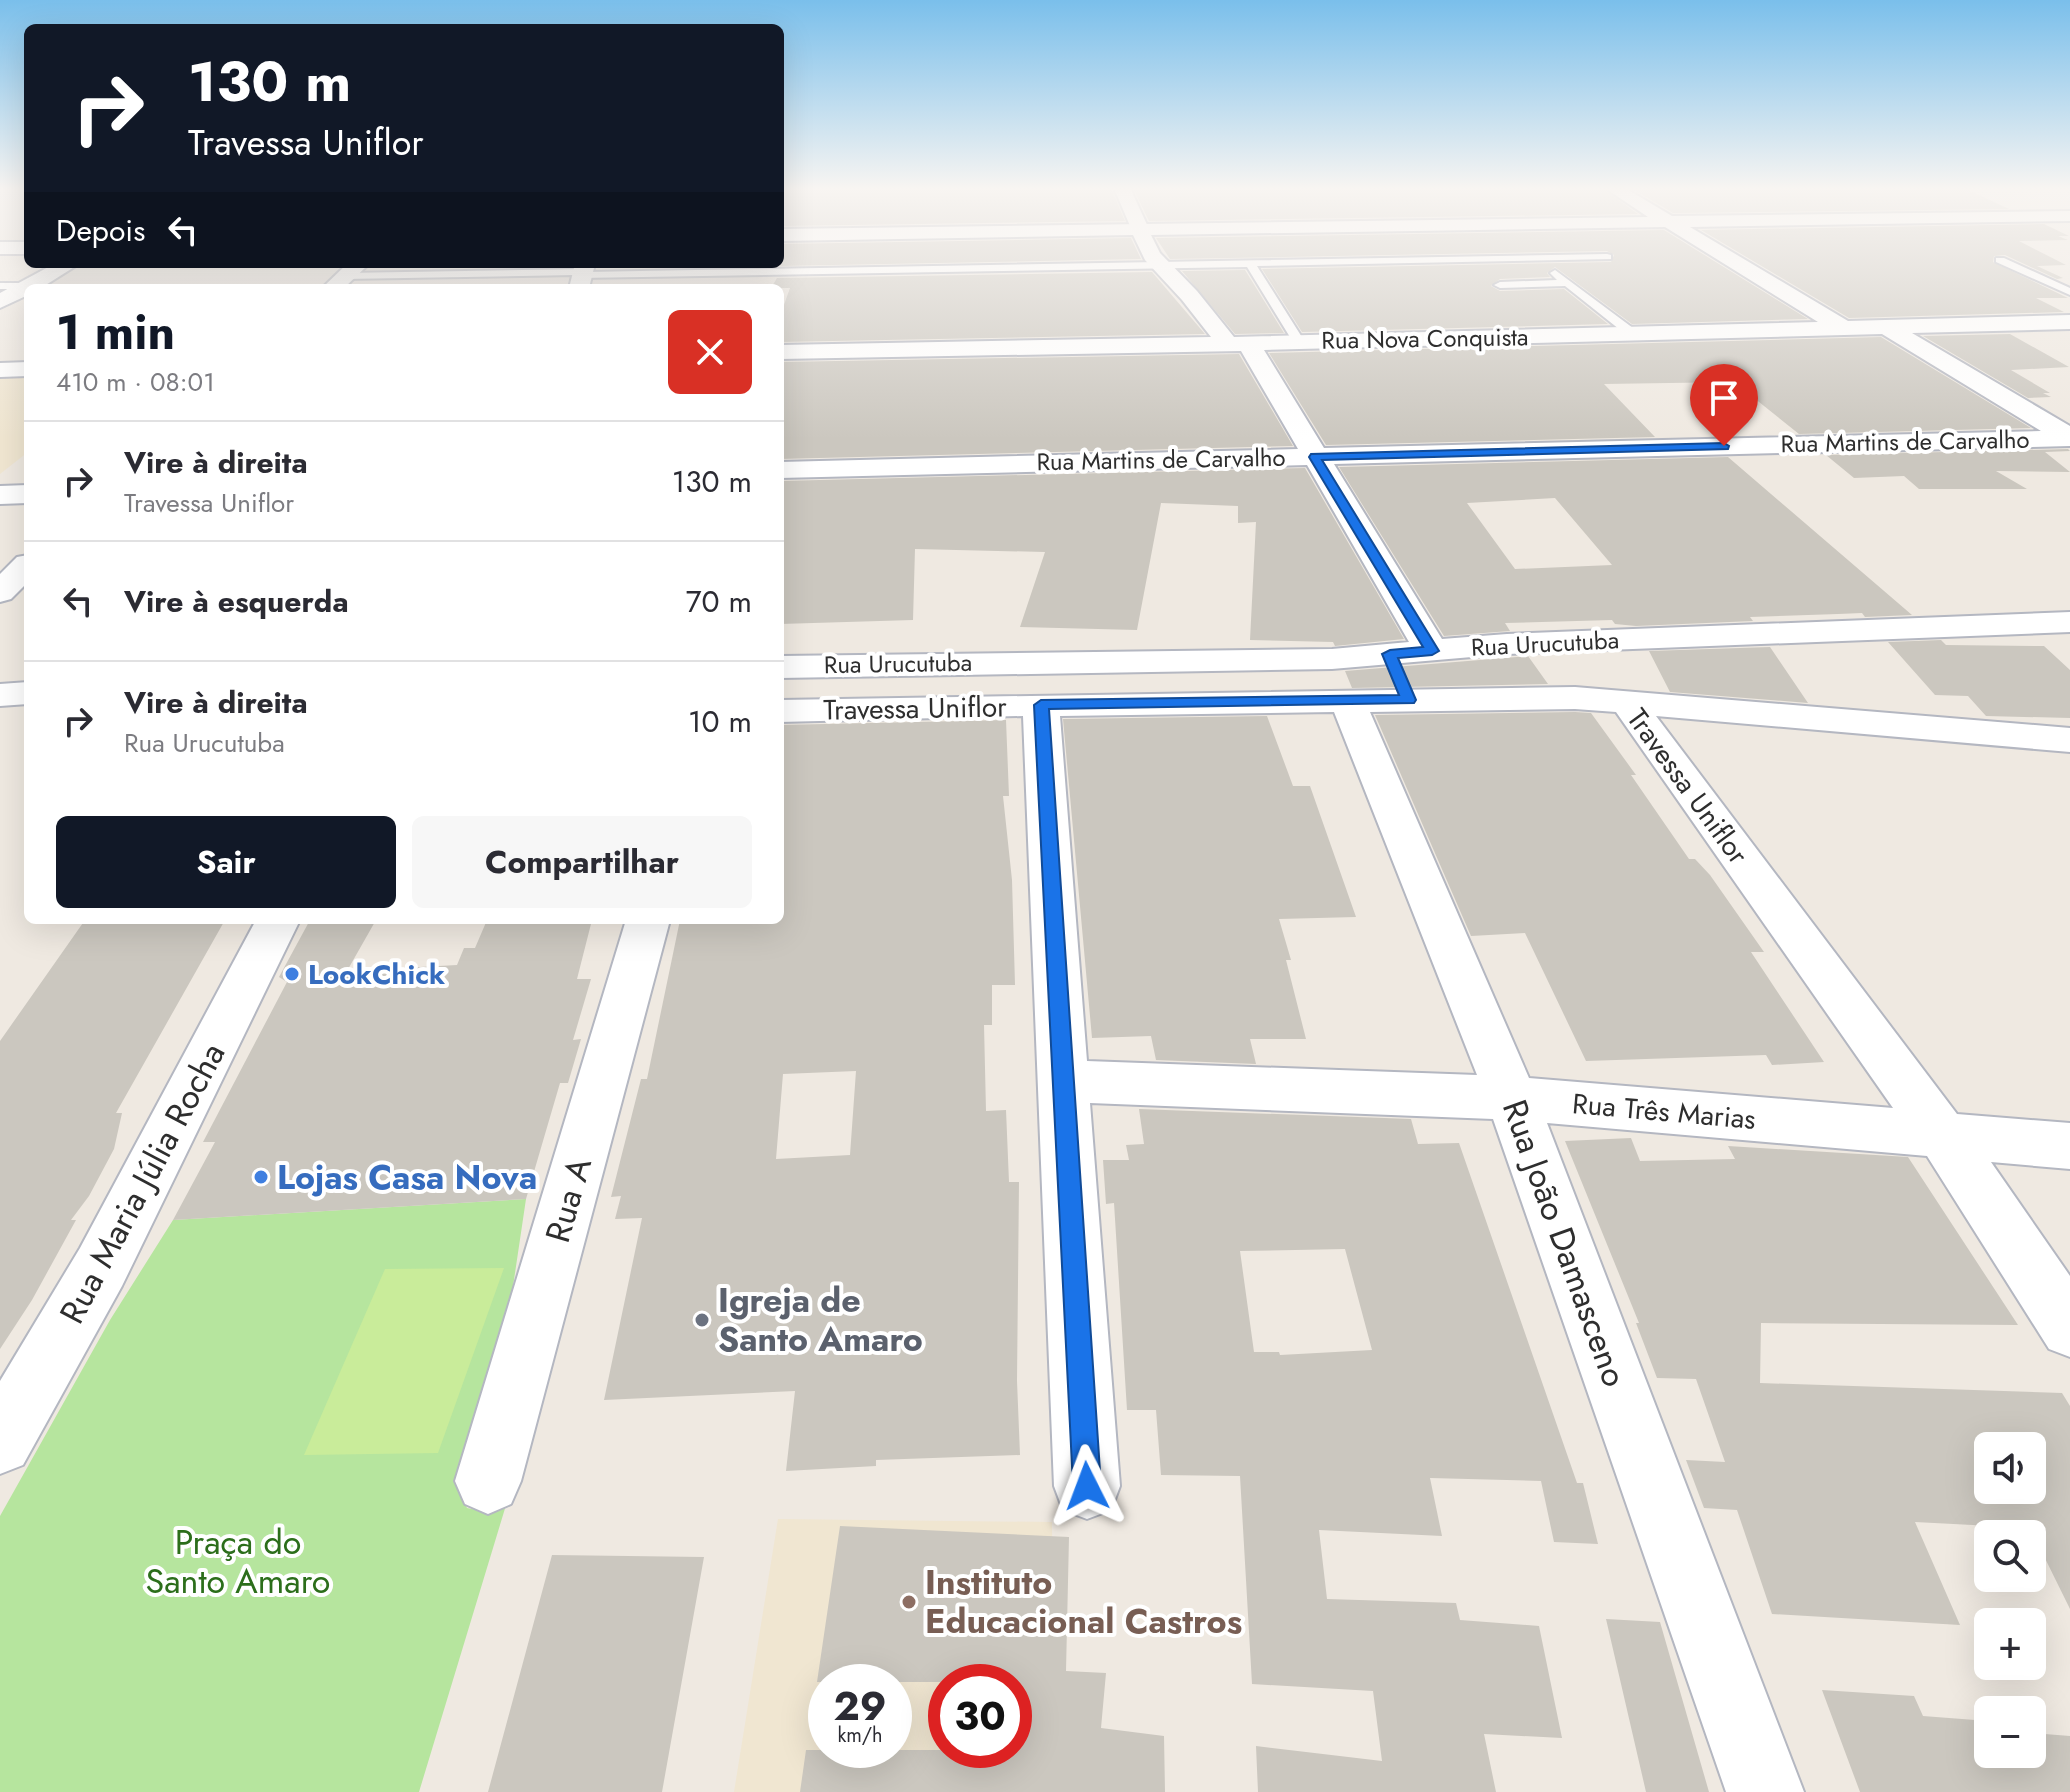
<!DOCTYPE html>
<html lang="pt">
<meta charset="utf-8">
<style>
body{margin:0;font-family:Jost,sans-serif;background:#f7f7f7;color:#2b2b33;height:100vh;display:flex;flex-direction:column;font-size:30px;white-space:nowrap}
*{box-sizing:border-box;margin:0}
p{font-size:26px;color:#7c7c81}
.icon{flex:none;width:44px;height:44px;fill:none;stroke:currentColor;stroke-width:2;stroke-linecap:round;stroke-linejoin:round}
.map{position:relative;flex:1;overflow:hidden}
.details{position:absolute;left:24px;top:284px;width:760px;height:640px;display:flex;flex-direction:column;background:#fff;border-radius:12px;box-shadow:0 8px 32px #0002}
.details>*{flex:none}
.guide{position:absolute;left:24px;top:24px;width:760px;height:244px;border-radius:12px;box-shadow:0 8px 32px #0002;background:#111827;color:#fff;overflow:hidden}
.fabs{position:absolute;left:1974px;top:1432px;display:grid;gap:16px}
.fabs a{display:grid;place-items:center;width:72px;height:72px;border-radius:12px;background:#fff;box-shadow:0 8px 32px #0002;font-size:40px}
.speed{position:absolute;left:808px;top:1664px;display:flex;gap:16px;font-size:40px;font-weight:700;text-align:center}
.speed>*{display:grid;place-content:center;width:104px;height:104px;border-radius:50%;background:#fff;box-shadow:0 8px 32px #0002;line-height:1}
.speed small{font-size:20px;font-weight:400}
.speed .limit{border:12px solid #d22;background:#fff;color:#111}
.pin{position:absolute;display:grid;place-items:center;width:68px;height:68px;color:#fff;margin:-82px -34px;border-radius:50% 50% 50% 0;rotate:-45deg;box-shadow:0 0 8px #0007}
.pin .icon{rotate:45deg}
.me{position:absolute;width:88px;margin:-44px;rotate:357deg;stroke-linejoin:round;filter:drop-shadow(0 0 6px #0008)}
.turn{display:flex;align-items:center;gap:28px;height:168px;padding:0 32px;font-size:36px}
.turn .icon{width:104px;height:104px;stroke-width:2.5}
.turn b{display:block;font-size:56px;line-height:68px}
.then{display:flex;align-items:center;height:76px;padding:0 32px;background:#0003;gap:16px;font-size:30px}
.round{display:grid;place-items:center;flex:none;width:84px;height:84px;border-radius:12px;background:#f7f7f7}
.head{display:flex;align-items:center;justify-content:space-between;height:136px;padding:0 32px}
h1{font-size:48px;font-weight:700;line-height:60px;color:#111827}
.action{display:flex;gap:16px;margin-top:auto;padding:16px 32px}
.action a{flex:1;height:92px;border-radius:12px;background:#111827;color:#fff;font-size:32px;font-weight:700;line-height:92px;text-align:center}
.action a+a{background:#f7f7f7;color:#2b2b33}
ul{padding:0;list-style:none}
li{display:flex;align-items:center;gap:24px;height:120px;padding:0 32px;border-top:2px solid #e1e1e2}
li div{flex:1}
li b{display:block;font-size:30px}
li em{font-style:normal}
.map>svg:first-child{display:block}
</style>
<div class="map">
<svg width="2070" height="1792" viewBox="0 0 2070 1792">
<rect width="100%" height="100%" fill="#efe9e1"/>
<!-- education -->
<path fill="#f0e6d1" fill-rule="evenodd" d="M28,373V452L0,474V374Z
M778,1519L1052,1522L1053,1792H734ZM826,1682H894V1750H826ZM946,1682H1014V1750H946Z"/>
<!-- green -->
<path fill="#b6e59e" d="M526,1199L504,1347L462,1472L461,1495L467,1508L482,1511L510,1492L419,1792H0V1516L110,1320L173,1220Z"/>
<!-- pitch -->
<path fill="#c9ec9a" d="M504,1268L438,1453L304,1455L385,1269Z"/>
<!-- building -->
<path fill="#cbc7bf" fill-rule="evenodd" d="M780,188H1111L1125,221L780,226Z
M1133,188H1602L1638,214L1149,221Z
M1631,188H1964L2009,209L1673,213Z
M2044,224L2069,236H2058L2068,240L2019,241L2066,265L2037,266L2063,278L2057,279L2005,255L1994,256L1993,262L2068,298H2036L2064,312L1849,318L1701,230Z
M1664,230L1808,319L1632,324L1555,267L1547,273L1550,277L1500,279L1491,286L1500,291L1564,289L1608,324L1302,332L1262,269L1611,262L1614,255L1607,251L1170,259L1156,238Z
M1131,238L1141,259L780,266V244Z
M1245,270L1284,333L1235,334L1182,271Z
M1152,272L1205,334L780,342V316L790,288H771L777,278Z
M2010,334L2069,367L2011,370L2050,393H2043L2051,397L2028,398L1923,336Z
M1881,337L2031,428L1799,434L1734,382L1604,384L1655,437L1326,445L1269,353Z
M1239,354L1293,446L780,459V362Z
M2068,449L2070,451L2045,452L2070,472L1996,471L2027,489H1919L1904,476L1854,478L1826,455Z
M1728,457L1912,615L1865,617L1862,613L1838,614L1750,617L1753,621L1636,626L1615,624L1612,620L1505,623L1510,631L1444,636L1339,467ZM1555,498L1612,565L1515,569L1467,503Z
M1305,468L1404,639L1335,646L1333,642L1250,640L1256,522L1238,523V506L1161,503L1137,630L1020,627L1045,552L915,549L913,620L780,624V481Z
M1941,640L1946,645L2044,646L2070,670V718L1986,716L1968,696L1935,695L1888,642Z
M1770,647L1808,703L1670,692L1649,651Z
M1528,656L1548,684L1352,688L1345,671Z
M1575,712L1591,713L1636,775H1631L1689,859H1695L1710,875L1764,952H1751L1824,1062L1772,1065L1766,1055L1586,1061L1525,933L1471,936L1375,715Z
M1267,716L1293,786H1310L1356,917L1279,919L1291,960H1286L1306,1039H1250L1256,1064L1156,1060L1151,1036L1092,1038L1063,719Z
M1006,720L1009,796H1003L1012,880L1015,985H992V1025H984L986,1111L1006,1110L1009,1182H1019L1017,1381L1020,1455L876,1460V1466L786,1471L795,1391L604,1400L642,1218L615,1219L621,1196L611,1197L641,1079H647L680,920H780V725ZM856,1071L850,1155L776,1159L783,1074Z
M85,920H225L116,1113H122L114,1149L89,1196L71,1220H76L32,1300L0,1349V1041Z
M310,920H376L347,971L457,965L464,948H475L487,920H592L577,979H591L573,1040L581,1039L568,1083H560L526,1199L173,1220L215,1142H203L287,982L279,977Z
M1139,1109L1411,1119L1418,1144L1459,1143L1577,1483H1583L1598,1544L1554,1542L1541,1481L1430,1478L1442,1536L1319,1530L1327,1599L1456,1603L1460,1620L1539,1626L1562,1738L1484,1734L1496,1792H1258L1256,1746L1382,1761L1373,1691L1252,1684L1240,1476L1161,1475L1156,1410H1127L1114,1203L1106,1204L1103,1160H1129L1126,1145L1144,1144ZM1345,1249L1372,1350L1280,1355L1279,1352H1254L1240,1251Z
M1631,1138L1640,1161L1735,1159L1728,1146L1908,1157L2018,1325L1761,1323L1760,1383L2062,1393L2070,1406V1609L2030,1528L1915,1522L1960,1625L1772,1614L1737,1510L1704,1508L1686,1460L1725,1462L1696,1379L1657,1378L1636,1323H1639L1565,1141ZM1988,1446H2032V1490H1988Z
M840,1526L1069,1537L1066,1671L1106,1673L1101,1728L1164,1736L1165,1792H800L806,1750H1014V1682H817Z
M552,1555L704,1557L662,1792H488Z
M1606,1619L1660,1622L1709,1792H1646Z
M1822,1690L1914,1696L1923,1716L1988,1721V1754H2032V1733L2070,1736V1792H1860Z"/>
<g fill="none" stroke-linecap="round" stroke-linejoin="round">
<!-- lane casing -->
<g stroke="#b4b7c1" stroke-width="4">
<path id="lane" d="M1607,254L1611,255V259L1257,266L1305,342L1299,346L1293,342L1247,267L581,278L576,275L345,279L339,276L345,273L581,269L586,272Z
M1996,258H2004L2070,288V295L1996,262Z
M1555,270L1637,331V337H1629L1565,286L1500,288L1494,285L1500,282L1557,280L1550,273Z
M0,283H30L36,286L28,289H0Z"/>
</g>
<!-- street casing -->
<g stroke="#b4b7c1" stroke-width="4">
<path id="street" d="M1605,188H1625L1672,216L2070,211V221L1690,227L1848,321L2070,315V329L1912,333L2070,426V446L1334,464L1442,639L1507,634L2070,612V632L1507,654L1332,669L780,678V656L1332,649L1409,642L1307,465L780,478V462L1298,449L1241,351L780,359V345L1211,337L1182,300L1145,260L1133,235L780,241V229L1648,217ZM1665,227L1818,322L1234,337L1197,291L1160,253L1151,235ZM1882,334L2041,431L1324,448L1264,350Z
M0,242H28V254H0Z
M54,264H79L41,288H28V295L0,308V293Z
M347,264H369L344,288H322Z
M28,362V376L0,377V363Z
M28,485V503L0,504V486Z
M28,555V582L11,599L0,602V574L17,557Z
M28,682V704L0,706V684Z
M1575,687L2070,728V752L1656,716L1957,1114L2070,1123V1169L1991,1162L2070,1276V1357L2049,1349L1927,1156L1547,1123L1804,1792H1726L1493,1119L1090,1103L1120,1486L1111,1510L1087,1519L1063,1510L1054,1486L1023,716L780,722V700ZM1575,709L1616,712L1893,1108L1529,1078L1370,712ZM1334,712L1477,1075L1087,1061L1060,716Z
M626,920H670L521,1481L511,1504L488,1514L465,1504L455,1481Z"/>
</g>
<!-- secondary casing -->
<g stroke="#b4b7c1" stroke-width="4">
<path id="secondary" d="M1114,188H1130L1149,229L1147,233H1133Z
M575,264H595L589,288H569Z
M256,920H300L122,1286L23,1465L0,1474V1381L80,1248Z"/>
</g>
<!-- lane -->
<use href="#lane" fill="#fff" fill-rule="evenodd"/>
<!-- street -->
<use href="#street" fill="#fff" fill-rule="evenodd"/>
<!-- secondary -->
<use href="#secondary" fill="#fff" fill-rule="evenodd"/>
</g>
<!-- sky -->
<linearGradient id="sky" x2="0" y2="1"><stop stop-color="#7abfeb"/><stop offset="0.43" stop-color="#f8f5f2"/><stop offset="1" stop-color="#f8f5f2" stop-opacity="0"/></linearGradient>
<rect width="2070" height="439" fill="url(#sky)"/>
<!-- route -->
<path fill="#1a73e8" stroke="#114b97" stroke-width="2" d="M1724,443L1729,446L1728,449L1322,460L1439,651L1432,655L1398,658L1416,700L1414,703L1049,709L1101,1486L1097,1495L1087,1499L1077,1495L1073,1486L1034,705L1041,700L1399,695L1382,654L1390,650L1423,647L1309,457L1311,454Z"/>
<!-- markers -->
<g fill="#3f7fe0" stroke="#fff" stroke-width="3">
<circle cx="292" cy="974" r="8"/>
<circle cx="261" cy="1177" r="8"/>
</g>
<circle fill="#6b7280" stroke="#fff" stroke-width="3" cx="702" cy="1320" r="8"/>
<circle fill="#8d6e63" stroke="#fff" stroke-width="3" cx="909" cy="1602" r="8"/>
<g text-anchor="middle" stroke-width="8" stroke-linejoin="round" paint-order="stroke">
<!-- far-street labels -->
<g font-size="24" fill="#2e2e2e" stroke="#fff">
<text transform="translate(1425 339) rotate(-1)" y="8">Rua Nova Conquista</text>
<text transform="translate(1905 442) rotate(-1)" y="8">Rua Martins de Carvalho</text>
<text transform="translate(1161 460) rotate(-1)" y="8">Rua Martins de Carvalho</text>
<text transform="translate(1545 644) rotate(-3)" y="8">Rua Urucutuba</text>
<text transform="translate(898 664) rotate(-1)" y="8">Rua Urucutuba</text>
</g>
<!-- street labels -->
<g font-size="28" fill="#2e2e2e" stroke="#fff">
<text transform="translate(915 708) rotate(-1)" y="10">Travessa Uniflor</text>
<text transform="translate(1688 786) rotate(54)" y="10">Travessa Uniflor</text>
<text transform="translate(1664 1111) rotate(5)" y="10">Rua Três Marias</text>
</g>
<!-- shop labels -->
<g font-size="28" font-weight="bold" fill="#366cbe" stroke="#fff" text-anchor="start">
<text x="308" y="984">LookChick</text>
</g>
<!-- near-shop labels -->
<g font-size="34" font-weight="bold" fill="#366cbe" stroke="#fff" text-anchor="start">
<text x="277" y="1189">Lojas Casa Nova</text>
</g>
<!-- near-street labels -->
<g font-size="34" fill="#2e2e2e" stroke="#fff">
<text transform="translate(142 1183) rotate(-62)" y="12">Rua Maria Júlia Rocha</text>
<text transform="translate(568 1200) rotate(-74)" y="12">Rua A</text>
<text transform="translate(1565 1243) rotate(70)" y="12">Rua João Damasceno</text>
</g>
<!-- near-worship labels -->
<g font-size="34" font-weight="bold" fill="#5b616d" stroke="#fff" text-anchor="start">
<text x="718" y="1312">Igreja de<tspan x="718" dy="39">Santo Amaro</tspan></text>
</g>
<!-- near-park labels -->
<g font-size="34" fill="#2c6e1b" stroke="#fff">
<text x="238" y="1554">Praça do<tspan x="238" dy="39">Santo Amaro</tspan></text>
</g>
<!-- near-education labels -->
<g font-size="34" font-weight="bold" fill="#785e54" stroke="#fff" text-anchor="start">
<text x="925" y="1594">Instituto<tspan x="925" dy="39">Educacional Castros</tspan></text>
</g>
</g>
</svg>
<div class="fabs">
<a><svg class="icon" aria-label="sound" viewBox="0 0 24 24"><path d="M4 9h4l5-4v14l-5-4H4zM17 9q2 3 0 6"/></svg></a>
<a><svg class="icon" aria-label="search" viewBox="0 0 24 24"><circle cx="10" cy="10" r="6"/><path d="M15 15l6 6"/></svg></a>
<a>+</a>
<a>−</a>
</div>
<div class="speed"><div>29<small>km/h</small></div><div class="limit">30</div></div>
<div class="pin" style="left:1724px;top:446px;background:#d93025"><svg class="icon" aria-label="arrive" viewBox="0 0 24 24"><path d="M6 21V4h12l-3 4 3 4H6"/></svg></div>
<svg class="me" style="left:1087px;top:1486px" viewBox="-20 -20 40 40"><path d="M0-17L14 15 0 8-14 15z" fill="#1a73e8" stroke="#fff" stroke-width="4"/></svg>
<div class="guide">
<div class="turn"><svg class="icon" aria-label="right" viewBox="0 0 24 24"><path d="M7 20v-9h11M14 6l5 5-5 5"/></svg><div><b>130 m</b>Travessa Uniflor</div></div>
<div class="then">Depois<svg class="icon" aria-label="left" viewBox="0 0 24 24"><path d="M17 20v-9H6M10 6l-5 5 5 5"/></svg></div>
</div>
<section class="details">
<div class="head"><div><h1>1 min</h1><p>410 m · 08:01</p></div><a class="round" style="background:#d93025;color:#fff"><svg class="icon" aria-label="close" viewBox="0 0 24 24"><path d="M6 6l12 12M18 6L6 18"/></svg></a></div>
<ul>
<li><svg class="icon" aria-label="right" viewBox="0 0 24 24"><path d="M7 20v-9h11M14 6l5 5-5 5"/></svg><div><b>Vire à direita</b><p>Travessa Uniflor</p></div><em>130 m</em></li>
<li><svg class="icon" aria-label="left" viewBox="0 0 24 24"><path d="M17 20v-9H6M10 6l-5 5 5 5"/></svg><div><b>Vire à esquerda</b></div><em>70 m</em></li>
<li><svg class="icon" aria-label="right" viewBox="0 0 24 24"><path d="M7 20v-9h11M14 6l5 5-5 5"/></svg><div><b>Vire à direita</b><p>Rua Urucutuba</p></div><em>10 m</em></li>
</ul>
<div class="action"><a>Sair</a><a>Compartilhar</a></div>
</section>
</div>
